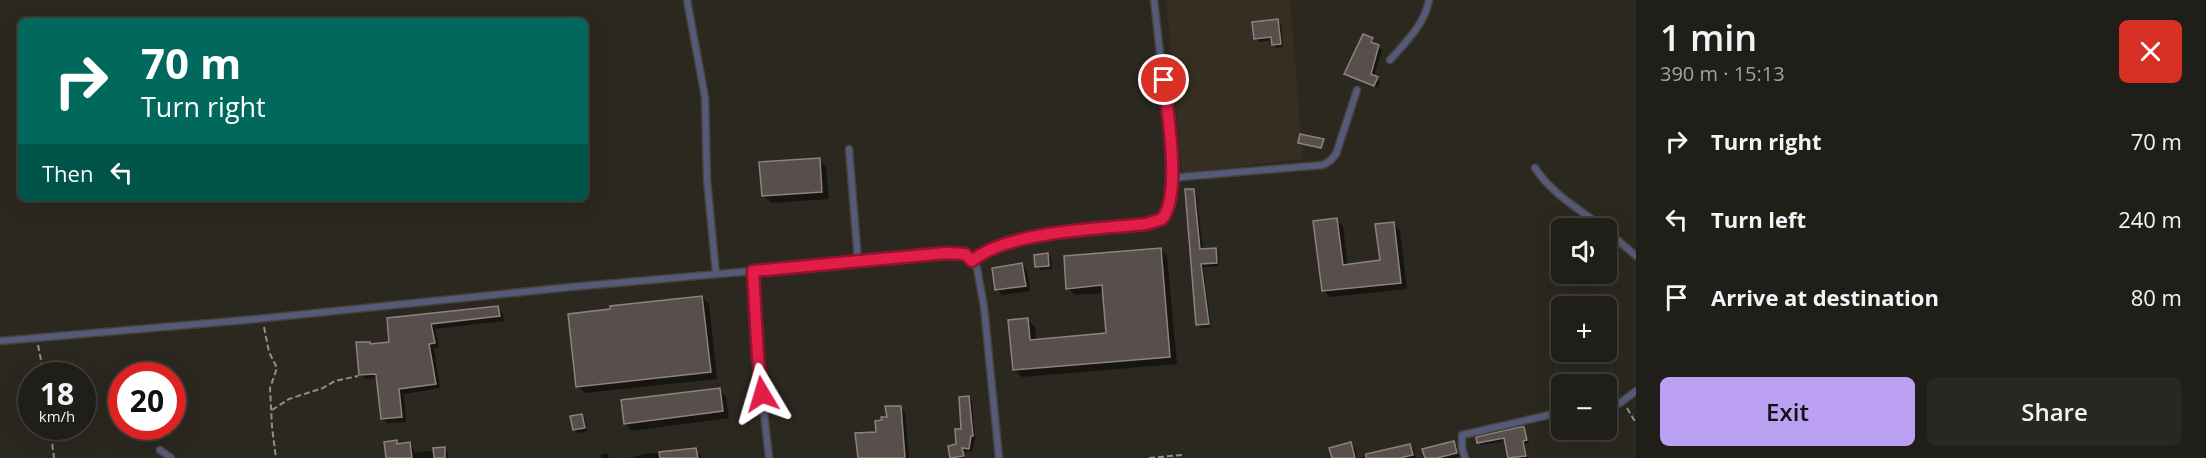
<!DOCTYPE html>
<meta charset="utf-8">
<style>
body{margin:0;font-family:"Open Sans",sans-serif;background:#282721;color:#f1f3f6;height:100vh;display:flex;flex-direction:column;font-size:22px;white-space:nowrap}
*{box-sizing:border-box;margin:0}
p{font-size:20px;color:#a2a2a2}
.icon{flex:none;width:33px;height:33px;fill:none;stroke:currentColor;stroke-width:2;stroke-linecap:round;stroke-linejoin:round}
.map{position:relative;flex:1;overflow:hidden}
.side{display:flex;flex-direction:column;background:#201e18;width:570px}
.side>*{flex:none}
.banner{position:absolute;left:18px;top:18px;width:570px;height:183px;border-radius:9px;box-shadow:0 6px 24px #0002,0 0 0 2px #3d3c37;background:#00695c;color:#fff;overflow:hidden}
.fabs{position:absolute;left:1551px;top:218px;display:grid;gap:12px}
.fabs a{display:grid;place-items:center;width:66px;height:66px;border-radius:9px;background:#201e18;box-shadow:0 6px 24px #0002,0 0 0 2px #3d3c37;font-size:30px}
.speed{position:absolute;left:18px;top:362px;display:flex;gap:12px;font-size:30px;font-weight:700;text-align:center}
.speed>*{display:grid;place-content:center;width:78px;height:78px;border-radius:50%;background:#201e18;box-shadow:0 6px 24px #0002,0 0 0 2px #3d3c37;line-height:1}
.speed small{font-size:15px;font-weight:400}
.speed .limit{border:9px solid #d22;background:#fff;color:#111}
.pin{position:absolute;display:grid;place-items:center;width:51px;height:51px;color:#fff;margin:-26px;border:3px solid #fff;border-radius:50%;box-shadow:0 2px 6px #0007}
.me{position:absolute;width:66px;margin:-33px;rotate:353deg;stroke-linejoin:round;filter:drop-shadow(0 0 4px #0008)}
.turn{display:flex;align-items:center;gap:21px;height:126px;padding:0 24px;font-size:27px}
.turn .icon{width:78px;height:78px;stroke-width:2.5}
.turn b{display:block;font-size:42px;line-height:51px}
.then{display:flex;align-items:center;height:57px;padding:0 24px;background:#0003;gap:12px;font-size:22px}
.round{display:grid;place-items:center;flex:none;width:63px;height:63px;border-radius:9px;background:#282721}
.overview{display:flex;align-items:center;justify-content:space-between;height:102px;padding:0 24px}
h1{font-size:36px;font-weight:600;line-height:45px}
.action{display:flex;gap:12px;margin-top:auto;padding:12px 24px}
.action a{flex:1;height:69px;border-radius:9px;background:#bca0f2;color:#111;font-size:24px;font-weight:600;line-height:69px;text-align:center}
.action a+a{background:#282721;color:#f1f3f6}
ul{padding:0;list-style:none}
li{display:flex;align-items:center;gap:18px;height:78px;padding:0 24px}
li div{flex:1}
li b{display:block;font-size:22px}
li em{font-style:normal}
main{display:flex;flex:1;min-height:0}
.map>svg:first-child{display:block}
</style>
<main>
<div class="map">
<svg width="1636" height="458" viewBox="0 0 1636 458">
<rect width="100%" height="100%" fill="#2b2820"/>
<!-- built -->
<path fill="#352e21" d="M1166,0H1290L1303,159L1182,173Z"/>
<!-- shadow -->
<path fill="#0007" d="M1277,21L1281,24L1283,47L1276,48L1273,40L1259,42L1256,38Z
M1372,40L1375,43L1374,45L1382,49L1374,77L1380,81L1377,88L1346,73Z
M819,159L826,167L829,199L771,203L763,195Z
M1193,190L1196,193L1203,250H1215L1218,253L1219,266L1203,267L1211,327L1201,328L1198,324Z
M1336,220L1343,226L1348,266L1382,262L1393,224L1400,230L1407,289L1330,297L1323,290Z
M1160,249L1167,256L1177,364L1022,377L1014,370L1027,319L1035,327L1036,341L1108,335L1104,293L1075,295L1068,288Z
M1047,255L1051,258L1052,269L1040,270L1037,266Z
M1022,265L1027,270L1030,291L1002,295L997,289Z
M702,297L709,304L717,379L585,393L578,386Z
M498,308L503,313L504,321L435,329L439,347L434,348L440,388L404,394L406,422L387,423L382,419L378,378L365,379L360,374L369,343L371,345L391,343L388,319Z
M720,390L726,397L729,418L632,431L626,424L623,401Z
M969,397L972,401L975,439L972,452L964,451L966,458H952L949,447L958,445Z
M900,407L905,412L909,458H860L888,419Z
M582,416L585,419L587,431L578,433L574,430Z
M1559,421H1562V429H1582L1583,434L1565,438L1563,436Z
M1523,429L1526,432L1529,443L1525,444L1528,458H1509L1506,441L1481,445L1478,442Z
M396,442L399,445L409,444L413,448L414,452L435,451L444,448L448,452V458H387Z
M1454,442L1457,446L1460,456L1452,458H1426Z
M1350,444L1355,448L1357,458H1333Z
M1410,445L1414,450L1416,458H1358Z
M696,449L702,458H629L646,454Z
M601,454H608L609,458H601Z"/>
<!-- building -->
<path fill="#584e4c" stroke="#8d8280" stroke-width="1.5" d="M1278,19L1281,44L1272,45L1271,37L1254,39L1252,22Z
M1363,34L1373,38L1371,42L1379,45L1371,74L1378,77L1374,86L1344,74Z
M1300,134L1324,139L1321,148L1298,143Z
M820,158L822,192L762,196L759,162Z
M1185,189H1194L1200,249L1216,248L1217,263L1201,264L1209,324L1196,325Z
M1337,218L1343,265L1380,260L1375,224L1394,222L1401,283L1322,291L1313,221Z
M1161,248L1170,357L1013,370L1008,320L1028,318L1030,340L1106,333L1102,285L1066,289L1064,256Z
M1048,253L1049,266L1035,267L1034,255Z
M1022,263L1026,286L995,290L992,268Z
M702,296L711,372L576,387L568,314L610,309V306Z
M498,306L500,316L431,324L435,343L429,344L436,384L399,389L402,417L381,419L376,375L375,374L359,375L356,342H370V344L389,342L387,318Z
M720,388L723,411L624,424L621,400Z
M969,396L973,436H971L969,449L962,448L964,456L950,458L948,446L956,444L955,429H961L959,397Z
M885,406H901L905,458H858L855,433L876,432L875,421L882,420L881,417H887Z
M582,414L585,428L573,430L570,416Z
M1520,427H1524L1527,440L1523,441L1526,456L1508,458L1504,438L1477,443L1476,437Z
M397,440V444L410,442L412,458H386L384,442Z
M1454,441L1457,453L1437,458H1425L1422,449Z
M1351,442L1355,458H1332L1329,448Z
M1410,444L1413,455L1400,458H1366V454Z
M445,447V458H434L433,448Z
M696,448L698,458H660L659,452Z"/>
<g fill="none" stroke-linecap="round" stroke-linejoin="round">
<!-- service casing -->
<g stroke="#46433c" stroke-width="9">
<path id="service" d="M687,0L705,97L707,180L716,274
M1390,60C1405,43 1425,24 1429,0
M849,149L858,261
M1535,168C1552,194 1579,209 1604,228
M1172,179L1181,177L1323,165L1330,161L1336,154L1357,90
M1606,230L1636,256
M972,260C1011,227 1103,231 1153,223L1166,214L1172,179V159L1154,0
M753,271L758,358L769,458
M0,341L246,320L571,287L959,253L970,257L977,268L984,307L999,458
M1606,408L1620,403L1636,391
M160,450L171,458
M1465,458L1462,448V435L1562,412"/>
</g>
<!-- path -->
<path stroke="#928f88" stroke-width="2" stroke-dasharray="6 3" stroke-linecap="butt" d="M264,327L269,352L277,368L270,388L272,427L276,458
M38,345L44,375
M1627,408L1636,423
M272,410L289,399L323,388L335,381L358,376
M50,426L54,458
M1149,458L1182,455"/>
<!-- service -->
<use href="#service" stroke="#565a7a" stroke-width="6"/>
</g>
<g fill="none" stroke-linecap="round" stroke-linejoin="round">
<!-- route casing -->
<g stroke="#92132f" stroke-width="15">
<path id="route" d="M762,394L758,358L753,271L946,253L965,254L972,261C1007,231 1100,229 1146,224L1162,219C1182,196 1167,110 1164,80"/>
</g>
<!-- route -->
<use href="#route" stroke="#e11d48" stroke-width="10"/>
</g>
</svg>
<div class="fabs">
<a><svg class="icon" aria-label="sound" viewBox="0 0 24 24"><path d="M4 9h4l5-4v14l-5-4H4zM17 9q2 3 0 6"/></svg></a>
<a>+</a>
<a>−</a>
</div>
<div class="speed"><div>18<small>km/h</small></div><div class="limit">20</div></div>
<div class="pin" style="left:1164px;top:80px;background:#d93025"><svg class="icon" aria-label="arrive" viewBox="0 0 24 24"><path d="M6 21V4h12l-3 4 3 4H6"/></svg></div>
<svg class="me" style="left:762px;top:394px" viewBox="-20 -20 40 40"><path d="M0-17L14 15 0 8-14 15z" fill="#e11d48" stroke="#fff" stroke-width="4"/></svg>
<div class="banner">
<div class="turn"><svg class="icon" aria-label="right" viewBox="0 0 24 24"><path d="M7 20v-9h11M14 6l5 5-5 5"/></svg><div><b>70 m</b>Turn right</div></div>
<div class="then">Then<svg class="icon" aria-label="left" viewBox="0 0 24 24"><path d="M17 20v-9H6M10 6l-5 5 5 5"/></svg></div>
</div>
</div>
<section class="side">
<div class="overview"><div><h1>1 min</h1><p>390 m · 15:13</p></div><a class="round" style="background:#d93025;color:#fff"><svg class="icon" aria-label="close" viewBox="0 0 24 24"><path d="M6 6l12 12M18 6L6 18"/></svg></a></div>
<ul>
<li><svg class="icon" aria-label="right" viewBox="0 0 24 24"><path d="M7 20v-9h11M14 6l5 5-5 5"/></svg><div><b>Turn right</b></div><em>70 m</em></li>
<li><svg class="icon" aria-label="left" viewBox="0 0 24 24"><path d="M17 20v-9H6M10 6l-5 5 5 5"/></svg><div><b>Turn left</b></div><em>240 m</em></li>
<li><svg class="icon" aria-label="arrive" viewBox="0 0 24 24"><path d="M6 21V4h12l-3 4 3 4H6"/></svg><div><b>Arrive at destination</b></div><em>80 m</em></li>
</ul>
<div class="action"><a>Exit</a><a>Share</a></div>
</section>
</main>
